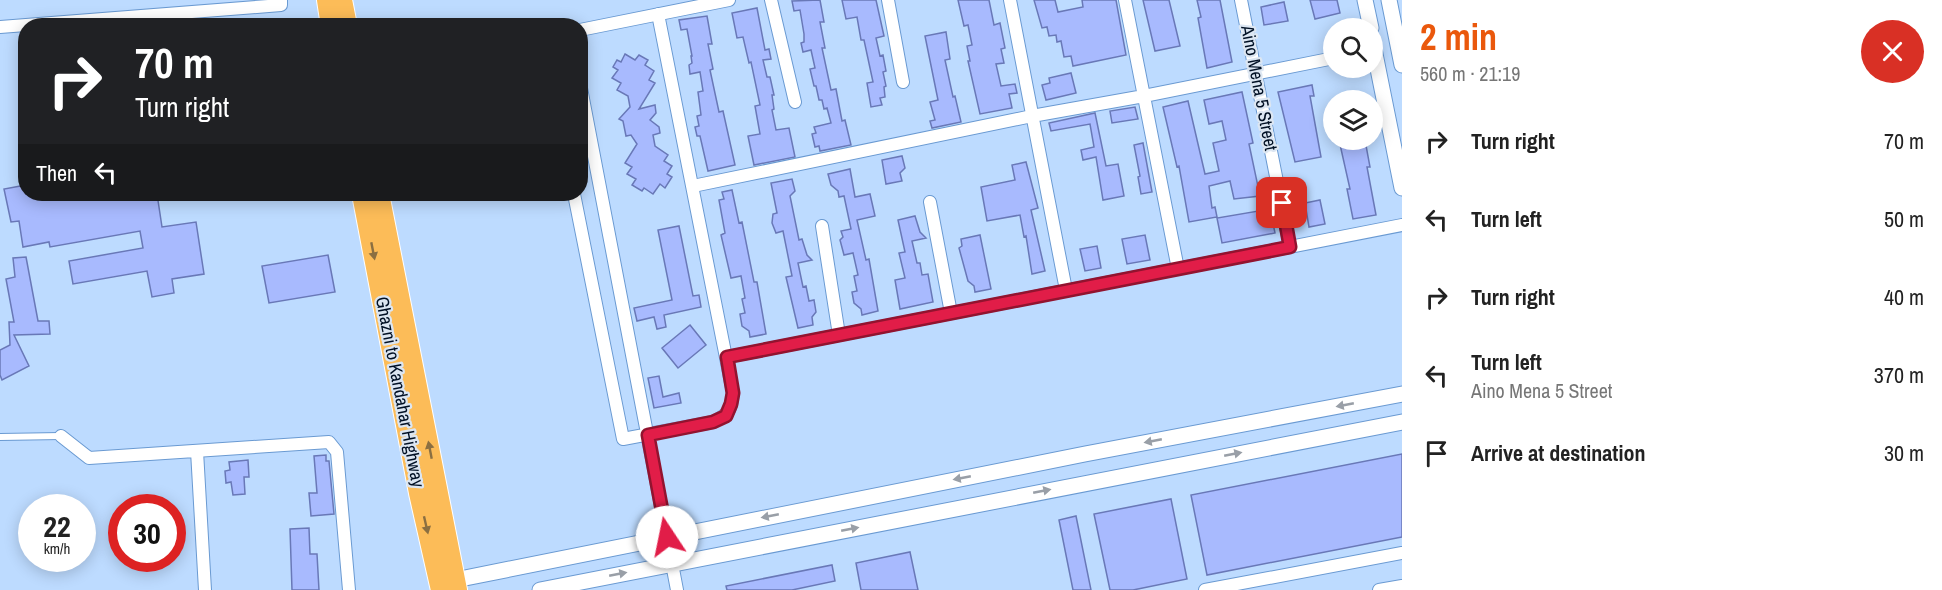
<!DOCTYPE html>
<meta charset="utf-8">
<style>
body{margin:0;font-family:"Archivo Narrow",sans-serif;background:#f2f2f2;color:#222;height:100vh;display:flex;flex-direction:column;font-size:22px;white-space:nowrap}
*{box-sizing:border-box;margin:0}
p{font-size:20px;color:#767676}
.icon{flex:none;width:33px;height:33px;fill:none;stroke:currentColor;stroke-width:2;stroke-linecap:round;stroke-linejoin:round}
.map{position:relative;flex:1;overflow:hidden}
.side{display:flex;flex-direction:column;background:#fff;width:540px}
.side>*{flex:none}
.hud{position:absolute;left:18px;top:18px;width:570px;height:183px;border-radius:24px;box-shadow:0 3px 15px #0003;background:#202124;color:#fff;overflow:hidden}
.tools{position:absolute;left:1323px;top:18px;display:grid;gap:12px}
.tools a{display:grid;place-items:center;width:60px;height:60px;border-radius:50%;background:#fff;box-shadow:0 3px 15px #0003;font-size:30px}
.speed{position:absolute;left:18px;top:494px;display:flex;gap:12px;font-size:30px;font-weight:700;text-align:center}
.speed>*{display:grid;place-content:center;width:78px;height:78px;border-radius:50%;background:#fff;box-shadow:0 3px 15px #0003;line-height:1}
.speed small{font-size:15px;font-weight:400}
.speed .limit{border:9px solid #d22;background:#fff;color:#111}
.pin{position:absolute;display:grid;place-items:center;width:51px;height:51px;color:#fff;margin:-26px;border-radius:12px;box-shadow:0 3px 9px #0006}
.me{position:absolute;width:66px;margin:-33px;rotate:349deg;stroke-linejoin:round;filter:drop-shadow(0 0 4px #0008)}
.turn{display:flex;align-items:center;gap:21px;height:126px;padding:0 18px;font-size:27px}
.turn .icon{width:78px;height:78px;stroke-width:2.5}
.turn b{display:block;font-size:42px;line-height:51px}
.then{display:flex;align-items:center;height:57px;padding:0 18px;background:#0003;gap:12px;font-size:22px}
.round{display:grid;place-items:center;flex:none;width:63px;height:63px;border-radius:32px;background:#f2f2f2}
.overview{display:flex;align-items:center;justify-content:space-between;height:102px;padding:0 18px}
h1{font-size:36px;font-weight:700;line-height:45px;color:#ea580c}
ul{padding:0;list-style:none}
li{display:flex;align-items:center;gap:18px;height:78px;padding:0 18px}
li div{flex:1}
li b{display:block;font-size:22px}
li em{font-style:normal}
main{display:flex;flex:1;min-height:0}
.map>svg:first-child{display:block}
</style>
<main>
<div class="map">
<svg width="1402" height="590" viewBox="0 0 1402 590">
<rect width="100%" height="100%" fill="#bddbff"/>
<!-- building -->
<path fill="#a8bafe" stroke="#6978b7" stroke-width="1.5" d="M820,0L824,22H820L825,48H822L831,90L836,89L842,121L845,120L851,145L820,151L819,146L815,147L812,134L816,133L814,127L831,123L827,108L824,109L822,100H819L816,86H814L810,69L815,68L811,50L803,52L801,43L804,42V34L800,10L794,11L792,1Z
M842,0H876L884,36L876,38L880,56L883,55L886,71L883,72L886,86L884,87L885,97L880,98L882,105L871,107L867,83L873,82L864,40H861L857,17L846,19Z
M958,0H989L994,25L1000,23L1005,48L1001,49L1004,63L996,64L1001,86L1015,84L1017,93L1009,94L1012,108L980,114L968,61H970L967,46L972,45L968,25L964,26Z
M1034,0H1055L1058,12L1083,7L1082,0H1116L1126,55L1073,66L1071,56L1064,57L1061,41L1057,42L1056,35L1049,36L1047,27L1042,28Z
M1143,0H1169L1180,46L1155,51Z
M1197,0H1220L1232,62L1207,68L1198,18L1201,17Z
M1310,0H1337L1340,13L1315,19Z
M1284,2L1288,21L1264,25L1261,7Z
M757,8L765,50L769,49L771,59L763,60L767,77H770L774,95H772L774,109L772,110L776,130L789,128L795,157L754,165L748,136L760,134L755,106L760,105L751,62L749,63L743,37L737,38L732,13Z
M707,16L712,44H708L713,69L710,70L719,112L723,111L735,165L708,171L700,136H697L695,127L699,126L697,116L701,115L698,92L703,91L700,72L690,74L689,65L692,63L691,56H692L687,29L681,30L679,20Z
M946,32L950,59L945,60L953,97L955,96L961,122L932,128L930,121L935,120L930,102L938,100L925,36Z
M625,54L635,60L639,55L648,60L645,65L654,71L649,80L655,83L639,109L655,105L656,113L650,120L659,127L660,133L653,135L655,146L668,155L664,161L672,166L667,174L672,177L665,188L660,184L653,194L644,188L642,191L632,185L636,179L627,174L632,167L625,163L637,144L631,135L626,136L623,121L619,119L630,107L628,96L617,90L621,83L612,78L618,70L613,67L617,60L621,62Z
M1071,73L1076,93L1046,100L1042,85L1050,83L1049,78Z
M1312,85L1314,96H1310L1321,157L1295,162L1278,92Z
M1242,92L1253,143L1249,144L1260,196L1234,199L1230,181L1209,186L1212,208L1215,207L1217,217L1189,222L1179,166L1177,167L1163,107L1188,101L1205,174L1219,171L1213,143L1226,140L1222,121L1209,124L1204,100Z
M1135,107L1138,119L1112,123L1110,111Z
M1095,113L1106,166L1118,164L1124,196L1103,200L1096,157L1083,160L1081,150L1094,147L1090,124L1051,131L1049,123Z
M1339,140H1365L1370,167H1367L1376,215L1353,219L1347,189H1350Z
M1143,143L1152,192L1141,194L1138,177L1140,176L1134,145Z
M902,156L905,168L900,173L902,181L886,184L882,160Z
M1026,162L1038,208L1031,210L1045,271L1032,274L1026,236L1024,237L1020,215L987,221L981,187L1015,180L1012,165Z
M850,169L855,197L870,194L875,216L857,220L866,260L869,259L878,311L862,315L861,309L854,303L852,292L857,291L854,276L858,275L853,253L844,255L840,240L843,237L841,231L851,229L844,196L839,197L838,191L831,185L828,174Z
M792,179L795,191L790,196L799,240L802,239L807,255L812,260L798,263L803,287L806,286L809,301L814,300L816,312L812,317L813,325L798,328L786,277L792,276L783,231L776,233L772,223L773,214L777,213L771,183Z
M26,185V194H157L162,227L196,222L204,274L172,279L174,293L152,297L147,271L73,284L69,261L143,248L140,231L50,247L49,242L23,247L19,221L11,222L4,189Z
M732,190L739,223L742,222L754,282H757L766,334L750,337L749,331L742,326L740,314L745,313L742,299L745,298L741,276L731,278L721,235L725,233L719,200L724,199L722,192Z
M1320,200L1325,224L1309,227L1305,203Z
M1270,209L1275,233L1222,243L1217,218Z
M915,216L920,232L926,238L912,241L917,263H920L922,275L928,274L933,302L900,309L895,280L905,278L899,253L905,252L898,220Z
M679,226L693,296L699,295L701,307L664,315L666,327L657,329L654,317L637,321L634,308L672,300L658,230Z
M980,235L991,289L975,292L974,286L968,281L959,248L962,246L961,239Z
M1145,235L1150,260L1127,264L1122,239Z
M1097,246L1101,268L1085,271L1080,249Z
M328,255L335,292L269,303L262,266Z
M26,257L38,321H49L50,334L14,335L29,366L2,380L0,375V350L10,345L9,322H14L6,279L15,277L13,258Z
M690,325L706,345L678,368L662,348Z
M659,376L663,397L679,393L681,403L654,408L648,378Z
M1402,454V537L1207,575L1191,495Z
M326,455V461H329L334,514L311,516L309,493H317L314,456Z
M248,460L249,477H244L245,494L233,495L231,482L226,483L225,471L230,470L229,462Z
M1171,499L1187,579L1133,590H1110L1094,514Z
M1076,516L1091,590H1073L1059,520Z
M309,528L310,554H317L319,590H292L290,529Z
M910,552L918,590H861L856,563Z
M832,565L835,581L792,590H727L726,586Z"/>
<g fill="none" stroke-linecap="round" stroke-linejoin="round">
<!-- service casing -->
<g stroke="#6a9ad2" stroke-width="8">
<path id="service" d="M0,437L61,436"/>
</g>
<!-- minor casing -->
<g stroke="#6a9ad2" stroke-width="14">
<path id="minor" d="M771,0L795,102
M888,0L903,82
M1010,0L1066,290
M1125,0L1178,269
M1241,0L1290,247
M0,27L281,5V0
M580,30L729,0
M580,83L677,590
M693,186L1032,116L1144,96L1334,58
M574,194L623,439L713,422C729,414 731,411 733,393L658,14
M930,202L951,313
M822,226L839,335
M727,357L1402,225
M61,436L89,458L329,442L337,452L349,590
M197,451L205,590
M1205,590L1402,553
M1379,590L1402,586"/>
</g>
<!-- tertiary casing -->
<g stroke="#6a9ad2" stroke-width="17">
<path id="tertiary" d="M1365,0L1371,28
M1389,0L1402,65
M1372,39L1402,188
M445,582L1085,454L1402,394
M540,590L1402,422"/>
</g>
<!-- trunk casing -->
<g stroke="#fff" stroke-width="22">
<path id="trunk" d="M327,0L331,26
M342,0L347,26
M362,194L419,493L441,590
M379,194L457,590"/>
</g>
<!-- service -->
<use href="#service" stroke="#fff" stroke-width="6"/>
<!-- minor -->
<use href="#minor" stroke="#fff" stroke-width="12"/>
<!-- tertiary -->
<use href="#tertiary" stroke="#fff" stroke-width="15"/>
<!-- trunk -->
<use href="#trunk" stroke="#fcbc58" stroke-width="20"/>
</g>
<!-- one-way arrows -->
<defs><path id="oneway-solid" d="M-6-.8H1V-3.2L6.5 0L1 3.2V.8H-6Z" transform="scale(1.5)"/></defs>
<g fill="#8b6f41">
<use href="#oneway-solid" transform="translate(373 251) rotate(79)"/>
<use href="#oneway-solid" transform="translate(430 450) rotate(-101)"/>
<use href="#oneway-solid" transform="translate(426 525) rotate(77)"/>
</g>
<g fill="#999fa7">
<use href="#oneway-solid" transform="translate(1345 405) rotate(169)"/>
<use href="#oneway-solid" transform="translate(1153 441) rotate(169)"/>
<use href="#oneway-solid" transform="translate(1233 454) rotate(-11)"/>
<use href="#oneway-solid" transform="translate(962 478) rotate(169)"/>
<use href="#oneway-solid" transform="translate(1042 491) rotate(-11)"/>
<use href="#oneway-solid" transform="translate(770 516) rotate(169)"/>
<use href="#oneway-solid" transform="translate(850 529) rotate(-11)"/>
<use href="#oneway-solid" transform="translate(618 574) rotate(-11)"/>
</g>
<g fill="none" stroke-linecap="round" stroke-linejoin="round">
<!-- route casing -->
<g stroke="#92132f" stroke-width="15">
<path id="route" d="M667,537L648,435L713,422L726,416L731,404L733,393L727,357L1290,247L1282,203"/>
</g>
<!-- route -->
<use href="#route" stroke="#e11d48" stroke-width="10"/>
</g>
<g text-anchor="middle" stroke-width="4.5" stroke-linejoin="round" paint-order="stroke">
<!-- street labels -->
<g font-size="18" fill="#011024" stroke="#dce6f2">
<text transform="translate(1259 88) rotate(79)" y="6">Aino Mena 5 Street</text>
<text transform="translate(400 392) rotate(79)" y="6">Ghazni to Kandahar Highway</text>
</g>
</g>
</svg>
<div class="tools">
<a><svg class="icon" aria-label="search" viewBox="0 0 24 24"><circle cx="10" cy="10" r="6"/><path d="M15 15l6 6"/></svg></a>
<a><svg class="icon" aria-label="layers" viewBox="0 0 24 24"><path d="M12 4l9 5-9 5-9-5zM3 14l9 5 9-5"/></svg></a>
</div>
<div class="speed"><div>22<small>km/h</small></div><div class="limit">30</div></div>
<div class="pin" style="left:1282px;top:203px;background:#d93025"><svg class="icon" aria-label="arrive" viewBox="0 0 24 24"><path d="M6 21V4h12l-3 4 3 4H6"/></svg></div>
<svg class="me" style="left:667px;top:537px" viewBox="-20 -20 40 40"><circle r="19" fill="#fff"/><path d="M0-13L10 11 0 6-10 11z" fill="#e11d48"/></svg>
<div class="hud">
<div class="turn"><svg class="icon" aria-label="right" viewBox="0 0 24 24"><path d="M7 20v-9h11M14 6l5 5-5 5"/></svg><div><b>70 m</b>Turn right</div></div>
<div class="then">Then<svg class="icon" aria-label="left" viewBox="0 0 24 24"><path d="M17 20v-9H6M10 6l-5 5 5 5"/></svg></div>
</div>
</div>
<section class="side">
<div class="overview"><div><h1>2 min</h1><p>560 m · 21:19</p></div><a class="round" style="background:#d93025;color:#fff"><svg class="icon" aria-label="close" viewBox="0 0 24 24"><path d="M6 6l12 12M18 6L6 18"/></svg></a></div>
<ul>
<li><svg class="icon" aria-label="right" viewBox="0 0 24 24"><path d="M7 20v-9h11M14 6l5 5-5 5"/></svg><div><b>Turn right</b></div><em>70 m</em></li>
<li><svg class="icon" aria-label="left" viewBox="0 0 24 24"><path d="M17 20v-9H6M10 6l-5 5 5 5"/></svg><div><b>Turn left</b></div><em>50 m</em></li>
<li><svg class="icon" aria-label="right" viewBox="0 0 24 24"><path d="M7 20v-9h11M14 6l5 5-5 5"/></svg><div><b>Turn right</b></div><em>40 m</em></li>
<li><svg class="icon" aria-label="left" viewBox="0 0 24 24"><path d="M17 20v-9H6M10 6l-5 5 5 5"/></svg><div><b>Turn left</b><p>Aino Mena 5 Street</p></div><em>370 m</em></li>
<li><svg class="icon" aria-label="arrive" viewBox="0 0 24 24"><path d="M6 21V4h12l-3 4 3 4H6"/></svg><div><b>Arrive at destination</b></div><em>30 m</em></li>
</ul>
</section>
</main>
